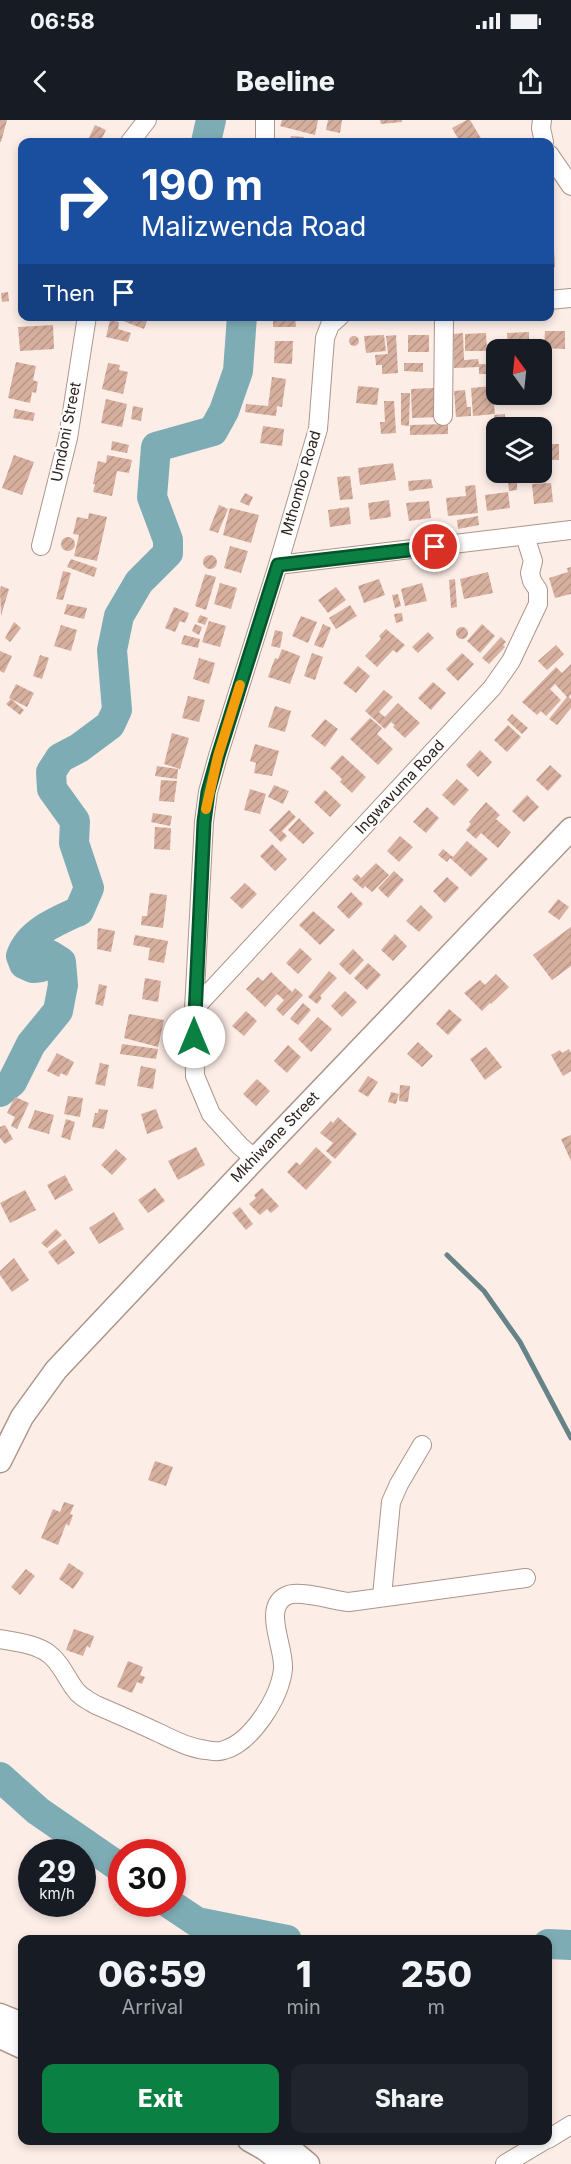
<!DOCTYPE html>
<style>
body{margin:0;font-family:Inter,sans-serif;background:#20242c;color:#f1f3f6;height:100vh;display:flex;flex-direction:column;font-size:22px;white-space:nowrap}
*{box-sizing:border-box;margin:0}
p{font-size:20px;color:#9ea1a6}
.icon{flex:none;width:33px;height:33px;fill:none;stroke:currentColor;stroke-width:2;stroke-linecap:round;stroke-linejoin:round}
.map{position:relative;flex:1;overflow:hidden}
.drawer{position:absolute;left:18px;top:1815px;width:534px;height:210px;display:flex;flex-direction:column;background:#171b24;border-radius:12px;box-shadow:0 3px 9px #0003}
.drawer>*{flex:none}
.hud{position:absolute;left:18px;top:18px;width:536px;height:183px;border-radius:12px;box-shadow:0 3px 9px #0003;background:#1a4fa0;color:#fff;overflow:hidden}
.needle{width:39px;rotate:345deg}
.tools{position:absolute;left:486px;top:219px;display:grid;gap:12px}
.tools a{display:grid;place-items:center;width:66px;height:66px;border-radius:12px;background:#171b24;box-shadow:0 3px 9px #0003;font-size:30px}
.speed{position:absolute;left:18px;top:1719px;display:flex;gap:12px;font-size:30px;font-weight:700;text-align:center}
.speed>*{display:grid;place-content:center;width:78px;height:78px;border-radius:50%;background:#171b24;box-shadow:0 3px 9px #0003;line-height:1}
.speed small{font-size:15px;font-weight:400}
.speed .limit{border:9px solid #d22;background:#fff;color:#111}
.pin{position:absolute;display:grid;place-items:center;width:51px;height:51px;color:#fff;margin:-26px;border:3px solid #fff;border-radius:50%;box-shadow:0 2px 6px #0007}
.me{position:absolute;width:66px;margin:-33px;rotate:0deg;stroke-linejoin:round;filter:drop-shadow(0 0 4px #0008)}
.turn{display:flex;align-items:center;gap:21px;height:126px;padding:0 24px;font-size:27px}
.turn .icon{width:78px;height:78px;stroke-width:2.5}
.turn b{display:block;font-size:42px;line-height:51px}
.then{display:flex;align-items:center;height:57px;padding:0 24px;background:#0003;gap:12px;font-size:22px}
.eta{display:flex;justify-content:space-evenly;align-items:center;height:102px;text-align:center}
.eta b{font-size:36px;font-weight:800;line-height:42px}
.button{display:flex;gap:12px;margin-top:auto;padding:12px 24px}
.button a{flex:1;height:69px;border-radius:12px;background:#0b8043;color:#fff;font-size:24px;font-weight:800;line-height:69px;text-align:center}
.button a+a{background:#20242c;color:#f1f3f6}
.status{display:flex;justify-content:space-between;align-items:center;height:42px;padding:0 30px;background:#171b24;direction:ltr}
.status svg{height:16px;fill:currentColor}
header{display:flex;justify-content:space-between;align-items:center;height:78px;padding:0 24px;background:#171b24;font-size:27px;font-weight:800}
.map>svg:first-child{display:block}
</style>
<div class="status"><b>06:58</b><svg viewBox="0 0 49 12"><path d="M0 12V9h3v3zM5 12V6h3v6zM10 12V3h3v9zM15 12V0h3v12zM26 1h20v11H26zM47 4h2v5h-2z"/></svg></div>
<header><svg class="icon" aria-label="back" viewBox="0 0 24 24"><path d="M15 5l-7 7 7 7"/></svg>Beeline<svg class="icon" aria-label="share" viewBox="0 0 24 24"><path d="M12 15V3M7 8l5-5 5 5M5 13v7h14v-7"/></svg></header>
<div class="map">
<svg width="571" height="2044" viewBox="0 0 571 2044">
<defs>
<pattern id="building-hatch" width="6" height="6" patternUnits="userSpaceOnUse" patternTransform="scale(1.5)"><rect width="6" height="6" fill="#d6af9e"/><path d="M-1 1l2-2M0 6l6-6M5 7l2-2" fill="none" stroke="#b89688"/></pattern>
</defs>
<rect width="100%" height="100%" fill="#fdede7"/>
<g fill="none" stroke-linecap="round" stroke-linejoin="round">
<!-- stream -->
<path stroke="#668388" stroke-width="5" d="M447,1135L484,1171L520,1222L571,1318"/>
<!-- river -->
<path stroke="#7eacb5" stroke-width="30" d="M206,22L211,0
M0,972L12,962L31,924L58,891L63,865L61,842L50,835L41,847L33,848L24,844L21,836C29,812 57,801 79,791L89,768L74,723L75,701L52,669L51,652L60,638L79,628L110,605L117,590L112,530L119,496L139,462L168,433V420L152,377L156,327L213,311L224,291L238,251L242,196
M0,1657L38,1691L122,1749
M170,1784L197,1802L287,1820
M548,1824L571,1825"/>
</g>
<!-- building -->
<path fill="url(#building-hatch)" d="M0,0H7L1,22H0Z
M282,0H318L315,15L280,6Z
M328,0H342L340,13L326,10Z
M380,0H402V2L381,4Z
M467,0H470L482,20L478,22H460L452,8Z
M95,5L106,10L100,22H87Z
M291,16L304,17V22H290Z
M549,129H554L555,147H549Z
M8,172L9,181L2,182L1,173Z
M119,196H149L144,209L118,199Z
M273,196H295L296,207H273Z
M110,200L119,202L118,209L131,213L128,222L106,217Z
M53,205L54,229L20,231L18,207Z
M545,211H565V229L544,228Z
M529,212V230H508L507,213Z
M463,213L464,240L478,239L479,244L496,245V254H479V247L454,248L453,214Z
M486,213L487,231H465V214Z
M384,215L386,231L366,233L364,216Z
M396,215L398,253L382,254V245H376L375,235L388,234L386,216Z
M408,215H429V232H408Z
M349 221a5 5 0 1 1 10 0a5 5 0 1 1-10 0Z
M275,221H293L292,244L274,243Z
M488,235H496V243H488Z
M16,242L36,246L33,260L38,262L36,273L32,272L30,283L8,278Z
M108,243L120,245L119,250L128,252L123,274L102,269Z
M404,243H423V252L404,251Z
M272,257L286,259L282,287L277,286L276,296L245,292L246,284L268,286Z
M358,266L379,268L377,285L356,283Z
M492,266L495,294L473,296L471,268Z
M434,268V277L439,276V297L412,298L411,269Z
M465,270L467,287H471V296L456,297L454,271Z
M401,273H410L409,306L401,305Z
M106,279L127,284L122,307L101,303Z
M384,281H394L396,313L381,314L380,302H385Z
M133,286L143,288L141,301L131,299Z
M15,289L35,293L33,301L13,298Z
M505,294V303L495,304L494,295Z
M448,304V314L410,315V305Z
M263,306L284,309L282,326L260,323Z
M112,321L129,325L127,333L111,330Z
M542,324H559V340H542Z
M14,335L34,342L22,375L2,368Z
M107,335L132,340L129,353L117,351L112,376L93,372L95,364H93L98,341L106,343Z
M393,343L396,360L360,365L358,348Z
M350,356L353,379L340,380L337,357Z
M431,359L433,368L409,371L408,361Z
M508,359H517V370L509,371Z
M551,363L553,382L534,384L532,364Z
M475,365L478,393L448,396L446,378L466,376L465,366Z
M508,372L510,388L487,391L485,375Z
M245,373L253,377L249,386L240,382Z
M389,380L391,397L370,400L368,383Z
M429,381L431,398L409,401L406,383Z
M219,385L228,389L218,413L209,410Z
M349,387L351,404L330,407L328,390Z
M230,388L259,395L251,423L223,415Z
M89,393L107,397L97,441L74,436L79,415L73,414L77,397L88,399Z
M478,396L479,405L458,409L457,400Z
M61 424a7 7 0 1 1 14 0a7 7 0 1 1-14 0Z
M230,426L248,431L241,453L224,448Z
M203 442a7 7 0 1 1 14 0a7 7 0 1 1-14 0Z
M71,439L97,448L94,457L67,447Z
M571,447V474L555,478L549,458L568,452L567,448Z
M63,451L71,453L63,480L56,479Z
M488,452L493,473L464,479L460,459Z
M205,454L216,457L206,490L195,486Z
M379,459L385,475L364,483L358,466Z
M455,459L457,487L451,488L449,460Z
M220,463L237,468L231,489L214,484Z
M422,463L427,481L405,486L401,469Z
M1,466L9,469L1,496L0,470Z
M336,467L346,480L328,493L318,480Z
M398,474L401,486L395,488L392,475Z
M67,484L87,488L84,499L64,494Z
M350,485L357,496L336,509L329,498Z
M174,487L189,493L185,503L180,501L175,512L165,508Z
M402,493L403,501L396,503L394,494Z
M200,495L208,498L205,505L197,502Z
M301,496L317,502L308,523L292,516Z
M209,501L226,506L220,527L202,522Z
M14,502L21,508L10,522L5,518Z
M195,504L202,507L199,515L192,511Z
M323,504L331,508L323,528L314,525Z
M482,504L495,516L480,533L467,521Z
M61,505L77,510L71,531L54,526Z
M456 513a6 6 0 1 1 12 0a6 6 0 1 1-12 0Z
M386,509L405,525L397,533L393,530L377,547L365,536L381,519L379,516Z
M275,510L283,512L280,528L271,526Z
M428,512L434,518L418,533L412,527Z
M184,515L200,519L198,528L181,524Z
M501,517L506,522L503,525L505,527L489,544L482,538Z
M556,525L564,534L547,550L538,541Z
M282,529L300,536L290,564L268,557L275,538L278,539Z
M0,531L12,536L4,553L0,551Z
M312,533L323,537L315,560L304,556Z
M462,533L474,544L458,561L446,549Z
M40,535L49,538L42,559L33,556Z
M199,538L215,543L209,564L193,559Z
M571,544V574L569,577L571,579V588L557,605L549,599L567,577L555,564L550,569L561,580L546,596L541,591L537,595L522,582L556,547L562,553Z
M358,546L370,556L356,573L343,563Z
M433,562L446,573L431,590L418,578Z
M16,564L34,573L27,587L11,579L24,590L20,595L6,584L11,579L9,578Z
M384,570L393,577L379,592L385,597L398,583L420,603L405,618L393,607L395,605L391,602L385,609L365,591Z
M188,576L205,580L199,602L182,598Z
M275,586L291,591L285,612L268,607Z
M512,594L528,608L522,614L507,600Z
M370,598L382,608L377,614L393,629L378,645L350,619Z
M325,599L338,609L325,627L311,616Z
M508,605L521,617L507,632L494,620Z
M172,613L189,618L180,649L164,644Z
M255,624L279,631L272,656L254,653L256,643L250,641Z
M480,630L492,642L478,657L466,645Z
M342,635L366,657L352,673L340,662L342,659L330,648Z
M550,645L562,656L548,671L536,660Z
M157,646L178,649L177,659L155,656Z
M457,659L469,670L454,686L442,675Z
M161,660L177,661L174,682L159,681Z
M274,665L289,671L283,684L268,677Z
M250,669L266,674L260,694L244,690Z
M325,670L341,685L330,697L314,682Z
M527,675L539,687L524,702L512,691Z
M486,682L500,695L496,699L511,712L498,728L481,713L476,719L466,710L471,704L469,702Z
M427,687L439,698L426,713L413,702Z
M289,690L296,697L282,711L287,716L281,722L269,710Z
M153,693L172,696L170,706L151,702Z
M299,698L314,713L303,724L288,710Z
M155,707L171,708L170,730L154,729Z
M400,716L413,727L399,742L387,731Z
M467,721L488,739L471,757L450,738L447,742L438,735L443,729L453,737Z
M272,724L287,739L275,751L260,736Z
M376,743L389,755L372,772L365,766L363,769L352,759L357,754L361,758Z
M394,751L404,760L388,778L378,768Z
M447,757L459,768L445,783L433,771Z
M245,763L257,774L242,789L230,778Z
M351,772L363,784L349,799L337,787Z
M150,773L167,775L163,808L141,805L142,796H147Z
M558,779L569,787L559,800L548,792Z
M421,785L433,797L419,812L406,801Z
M313,791L335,810L320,825L299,805Z
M571,807V846L552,860L533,835Z
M98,808L115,811L111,832L97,829Z
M395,814L407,826L393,841L381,830Z
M135,815L168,821L164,843L148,840L150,828L133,825Z
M300,828L312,839L298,854L286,843Z
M353,829L364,840L350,855L339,844Z
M368,843L381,855L367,870L354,858Z
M329,851L337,858L320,876L322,878L317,884L308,877Z
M271,852L292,872L295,868L303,875L283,896L276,889L284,880L277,874L265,887L246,869L258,857L263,861Z
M496,854L509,867L491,884L490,883L482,891L464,873L480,860L485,865Z
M145,858L161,861L158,882L142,879Z
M99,864L107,866L103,886L95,884Z
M345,871L357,882L342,897L331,886Z
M303,883L311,890L298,905L290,899Z
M449,889L462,900L448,915L436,904Z
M246,891L257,901L244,916L232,906Z
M129,894L164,900L158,927L124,918Z
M318,897L332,909L311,932L298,919Z
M418,922L433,936L422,947L407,934Z
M122,924L158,929L156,939L120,934Z
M288,925L301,937L287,953L274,941Z
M486,927L502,947L485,960L470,939Z
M569,929L571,933V951L563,956L551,935L560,930L562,933Z
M57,933L74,942L67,956L61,953L59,957L47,951Z
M100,943L109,945L105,966L95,964Z
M141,946L156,949L153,969L137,966Z
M368,956L378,962L368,977L358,971Z
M257,959L270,971L256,986L243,974Z
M400,965L410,966L408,982L399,981Z
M391,972L399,974L396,984L388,982Z
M68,976L83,978L80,997L64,994Z
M15,977L29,983L17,1009L11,1006L15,997L7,993Z
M99,989L108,990L104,1009L92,1007L95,993H98Z
M156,989L163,1008L147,1014L141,994Z
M35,990L54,995L49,1014L28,1008Z
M338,997L357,1014L335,1039L326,1031L333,1023L320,1013L331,1001L333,1003Z
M66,999L75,1002L70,1020L61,1017Z
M5,1005L13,1019L5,1024L0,1018V1007Z
M571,1015V1041L561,1019Z
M196,1027L205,1045L178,1060L168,1041Z
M316,1027L332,1042L306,1070L287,1052L296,1042L300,1045Z
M116,1029L127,1039L112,1055L101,1045Z
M65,1055L73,1070L55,1080L47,1065Z
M155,1068L165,1081L148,1093L138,1080Z
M262,1068L279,1086L271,1093L267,1089L260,1095L249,1084L256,1078L254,1075Z
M25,1070L36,1090L10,1103L0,1083Z
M240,1087L253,1104L246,1110L232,1093Z
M114,1092L124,1109L99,1124L89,1108Z
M56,1109L62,1115L47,1128L41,1123Z
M65,1119L75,1133L58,1145L48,1132Z
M14,1138L29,1160L12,1172L0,1155V1151Z
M155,1341L173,1347L166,1366L148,1360Z
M64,1382L74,1385L70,1394L73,1395L69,1406L66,1404L58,1425L41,1418L53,1389L60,1392Z
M69,1443L84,1453L73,1469L59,1459Z
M26,1449L35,1456L20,1475L11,1467Z
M74,1509L94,1516L90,1528L87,1526L83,1536L66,1530Z
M128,1541L143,1547L140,1555L145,1557L142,1564L137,1562L132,1573L117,1567Z"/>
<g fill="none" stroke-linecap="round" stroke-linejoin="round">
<!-- minor casing -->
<g stroke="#ac958a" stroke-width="20">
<path id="minor" d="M542,0L541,8L544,22
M130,22L147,0
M265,22V0
M549,34L571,66
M549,180L571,178
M443,296L444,196
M41,426L68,318L87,196
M278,445L571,410
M194,889L492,568L511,541L538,484V470L532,461L530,453L533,441L525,416
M255,1039L240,1026L211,994L195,956L194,889L204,702L208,672L218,636L278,445L318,309L325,218L330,205L340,196
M382,1476L391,1382L399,1364L422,1325
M0,1519C16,1522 36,1524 49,1534C60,1542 66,1557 74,1568C79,1576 87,1580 96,1585C117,1594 138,1603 159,1613C174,1620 189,1628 206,1630C211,1631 219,1632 224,1630C252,1622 280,1577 283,1549C285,1528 262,1488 286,1476C298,1469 334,1481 349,1482L526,1458
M548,2019L571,2005
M505,2044L545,2020"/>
</g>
<!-- tertiary casing -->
<g stroke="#ac958a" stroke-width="25">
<path id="tertiary" d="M0,1341L22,1297L56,1250L255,1039L571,709
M0,1895L22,1904
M0,1917L22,1927
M249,2020L265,2029L284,2044
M279,2020L308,2044"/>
</g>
<!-- minor -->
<use href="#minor" stroke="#fff" stroke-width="18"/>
<!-- tertiary -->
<use href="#tertiary" stroke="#fff" stroke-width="22"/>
</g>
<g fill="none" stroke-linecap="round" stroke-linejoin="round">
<!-- route casing -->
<g stroke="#07532c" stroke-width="15">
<path id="route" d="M194,917L204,702L208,672L218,636L278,445L435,427"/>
</g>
<!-- route -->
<use href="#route" stroke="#0b8043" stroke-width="10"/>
<!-- slow -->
<path stroke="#f59e0b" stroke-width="10" d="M206,689L218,636L240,565"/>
</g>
<g text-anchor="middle" stroke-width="4.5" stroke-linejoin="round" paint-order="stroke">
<!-- street labels -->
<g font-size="15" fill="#2d231f" stroke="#fefefe">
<text transform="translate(66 312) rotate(-79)" y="5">Umdoni Street</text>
<text transform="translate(301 363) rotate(-74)" y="5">Mthombo Road</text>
<text transform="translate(400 667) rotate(-47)" y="5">Ingwavuma Road</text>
<text transform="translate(275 1017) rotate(-46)" y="5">Mkhiwane Street</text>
</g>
</g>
</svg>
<div class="tools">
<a><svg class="needle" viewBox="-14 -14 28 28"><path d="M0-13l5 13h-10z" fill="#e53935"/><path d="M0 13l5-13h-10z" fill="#9ea1a6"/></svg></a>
<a><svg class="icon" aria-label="layers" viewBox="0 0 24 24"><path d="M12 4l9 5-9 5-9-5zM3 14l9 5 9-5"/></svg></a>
</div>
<div class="speed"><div>29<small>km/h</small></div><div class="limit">30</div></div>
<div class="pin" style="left:435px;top:427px;background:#d93025"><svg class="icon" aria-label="arrive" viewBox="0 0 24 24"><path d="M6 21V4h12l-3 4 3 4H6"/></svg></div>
<svg class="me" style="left:194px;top:917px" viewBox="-20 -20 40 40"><circle r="19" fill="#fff"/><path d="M0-13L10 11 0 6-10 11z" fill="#0b8043"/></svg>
<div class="hud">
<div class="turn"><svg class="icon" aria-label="right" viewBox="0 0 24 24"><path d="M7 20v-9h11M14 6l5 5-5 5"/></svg><div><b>190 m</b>Malizwenda Road</div></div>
<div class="then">Then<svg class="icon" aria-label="arrive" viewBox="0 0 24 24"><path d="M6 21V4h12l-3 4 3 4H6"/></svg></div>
</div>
<section class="drawer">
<div class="eta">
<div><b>06:59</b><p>Arrival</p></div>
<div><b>1</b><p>min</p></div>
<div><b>250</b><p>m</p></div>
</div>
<div class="button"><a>Exit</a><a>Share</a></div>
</section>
</div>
